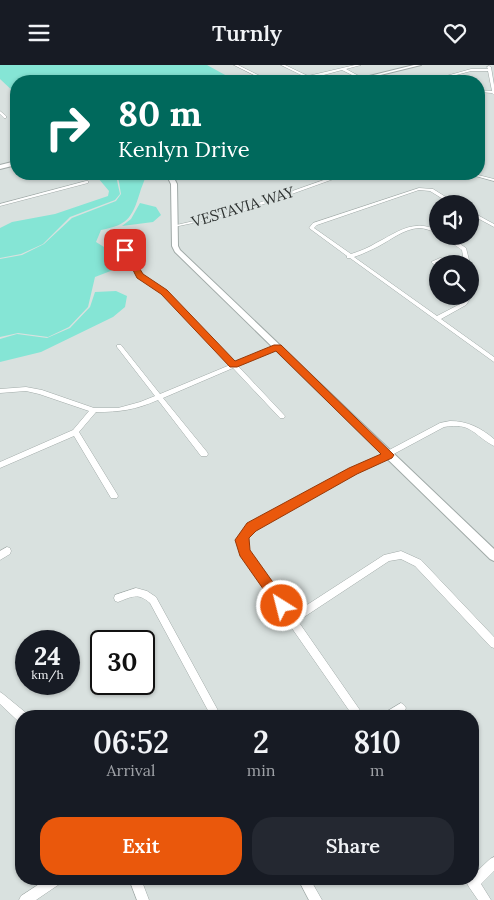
<!DOCTYPE html>
<style>
body{margin:0;font-family:Lora,serif;background:#242831;color:#f1f3f6;height:100vh;display:flex;flex-direction:column;font-size:19px;white-space:nowrap}
*{box-sizing:border-box;margin:0}
p{font-size:16px;color:#9ea1a6}
.icon{flex:none;width:28px;height:28px;fill:none;stroke:currentColor;stroke-width:2;stroke-linecap:round;stroke-linejoin:round}
.map{position:relative;flex:1;overflow:hidden}
.sheet{position:absolute;left:15px;top:645px;width:464px;height:175px;display:flex;flex-direction:column;background:#171b24;border-radius:20px;box-shadow:0 1px 4px #0004}
.sheet>*{flex:none}
.top-card{position:absolute;left:10px;top:10px;width:475px;height:105px;border-radius:20px;box-shadow:0 1px 4px #0004;background:#00695c;color:#fff;overflow:hidden}
.tools{position:absolute;left:429px;top:130px;display:grid;gap:10px}
.tools a{display:grid;place-items:center;width:50px;height:50px;border-radius:50%;background:#171b24;box-shadow:0 1px 4px #0004;font-size:25px}
.speed{position:absolute;left:15px;top:565px;display:flex;gap:10px;font-size:25px;font-weight:700;text-align:center}
.speed>*{display:grid;place-content:center;width:65px;height:65px;border-radius:50%;background:#171b24;box-shadow:0 1px 4px #0004;line-height:1}
.speed small{font-size:12px;font-weight:400}
.speed .limit{border:2px solid #111;border-radius:8px;background:#fff;color:#111}
.pin{position:absolute;display:grid;place-items:center;width:42px;height:42px;color:#fff;margin:-21px;border-radius:10px;box-shadow:0 2px 8px #0006}
.me{position:absolute;width:55px;margin:-28px;rotate:324deg;stroke-linejoin:round;filter:drop-shadow(0 0 4px #0008)}
.turn{display:flex;align-items:center;gap:18px;height:105px;padding:0 25px;font-size:22px}
.turn .icon{width:65px;height:65px;stroke-width:2.5}
.turn b{display:block;font-size:35px;line-height:42px}
.eta{display:flex;justify-content:space-evenly;align-items:center;height:85px;text-align:center}
.eta b{font-size:30px;font-weight:600;line-height:35px}
.cta{display:flex;gap:10px;margin-top:auto;padding:10px 25px}
.cta a{flex:1;height:58px;border-radius:20px;background:#ea580c;color:#fff;font-size:20px;font-weight:600;line-height:58px;text-align:center}
.cta a+a{background:#242831;color:#f1f3f6}
header{display:flex;justify-content:space-between;align-items:center;height:65px;padding:0 25px;background:#171b24;font-size:22px;font-weight:600}
.map>svg:first-child{display:block}
</style>
<header><svg class="icon" aria-label="menu" viewBox="0 0 24 24"><path d="M4 6h16M4 12h16M4 18h16"/></svg>Turnly<svg class="icon" aria-label="heart" viewBox="0 0 24 24"><path d="M12 20l-8-8c-3-5 5-10 8-4 3-6 11-1 8 4z"/></svg></header>
<div class="map">
<svg width="494" height="835" viewBox="0 0 494 835">
<rect width="100%" height="100%" fill="#d9e1df"/>
<!-- green -->
<path fill="#85e5d5" d="M0,0H207L236,16H16V29L0,14Z
M89,109H117L116,111L120,129L115,135L70,152L43,179L21,189L0,193V163L12,157L55,149L108,131L109,126L98,113H89Z
M119,109H146C145,114 143,119 141,124C133,150 130,160 101,165L96,177L117,190L121,202L95,212L88,242L69,262L48,272L18,268L0,272V194L22,190L44,179L72,153L116,136L121,129L118,111Z
M140,138L156,142L161,150L153,157L122,161L131,154Z
M116,226L127,231L125,242L113,252L41,287L0,297V274L17,269L47,273L70,263L90,242L95,227Z"/>
<g fill="none" stroke-linecap="round" stroke-linejoin="round">
<!-- street casing -->
<g stroke="#a1aaa8" stroke-width="1">
<path id="street" d="M234,0H238L270,16H266Z
M281,0H285L308,11L355,0H361L346,4L368,16H364L342,5L309,14L292,16L305,12Z
M489,1L491,2L494,20V30L492,28L479,27V25L492,26L488,6H471L434,16L432,15L471,4H488L487,2Z
M0,46L6,51V53H4L0,49Z
M468,109H474L494,114V116Z
M338,110L342,111L236,149L174,162L172,161L233,147Z
M86,116H88V118L0,141V139Z
M419,123L433,124L457,139H451L430,126L419,125L317,160L314,163L351,189C360,186 368,183 376,178C398,167 412,154 438,165V168C431,166 425,163 419,163C404,164 392,174 379,181C371,185 363,189 354,192L437,251L462,238L466,231H470L471,230L472,231L466,240L441,254L494,292V297L350,193H347V191L309,163L313,158Z
M470,146L494,159V162L470,149Z
M442,171H448L466,183L470,199C460,199 446,196 438,198L439,199H438V202L431,197L440,193L464,197L462,185Z
M123,184L128,185L141,210L166,226L235,297L275,281H279V283L238,301L285,351L284,353H280L233,303L163,333L207,387L208,389L207,391H201L158,335C135,345 120,347 96,347L79,367L117,429L118,431L117,433H111L74,371L0,403V397L73,365L89,346L39,329L26,326L0,328V324L26,322L42,325L94,343H118L140,337L155,331L117,282V280H121L160,329L230,300L162,228L137,212L122,185Z
M450,356C468,356 481,363 494,374V381C473,370 472,357 444,362L254,464L245,476L248,486L293,549L384,490L401,486L421,495L494,572V583L491,582L415,501L401,494L389,496L298,556L364,651H353L241,490L237,475L248,460L440,358Z
M7,482L10,483L11,486L10,489L0,495V486Z
M136,523L147,526L156,532L221,651H211L150,538C138,527 131,532 118,537L115,536L114,533L115,530Z
M0,627L3,629L25,647L26,651H21V656L17,655L0,639Z
M401,638L404,640L406,643C402,652 394,651 385,651L386,647Z
M494,792V806L481,819L491,835H478L469,822L465,814H472V809H474L490,794Z
M47,814H63L61,818L36,835H19L21,831Z
M129,814H141L149,835H137Z
M298,814H310L322,835H309Z"/>
</g>
<!-- secondary casing -->
<g stroke="#a1aaa8" stroke-width="2">
<path id="secondary" d="M414,0H421L356,16H349Z
M16,96V100L0,104V100Z
M166,109H172L177,119L178,181L180,185L494,484V496L490,494L175,187L172,181L171,119Z"/>
</g>
<!-- street -->
<use href="#street" fill="#fff" fill-rule="evenodd"/>
<!-- secondary -->
<use href="#secondary" fill="#fff" fill-rule="evenodd"/>
</g>
<!-- route -->
<path fill="#ea580c" stroke="#983908" d="M122,183H127L143,209L167,225L235,296L274,280H281L394,390L392,393L357,409L256,466L249,473L250,485L287,537L289,541L287,545L282,547L278,545L240,491L235,475L247,458L349,403L381,389L276,286L237,302H230L161,229L137,213Z"/>
<g text-anchor="middle" stroke-width="4" stroke-linejoin="round" paint-order="stroke">
<!-- far-street labels -->
<g font-size="15" fill="#2c302f" stroke="#d9e1df">
<text transform="translate(243 142) rotate(-17)" y="5">VESTAVIA WAY</text>
</g>
</g>
</svg>
<div class="tools">
<a><svg class="icon" aria-label="sound" viewBox="0 0 24 24"><path d="M4 9h4l5-4v14l-5-4H4zM17 9q2 3 0 6"/></svg></a>
<a><svg class="icon" aria-label="search" viewBox="0 0 24 24"><circle cx="10" cy="10" r="6"/><path d="M15 15l6 6"/></svg></a>
</div>
<div class="speed"><div>24<small>km/h</small></div><div class="limit">30</div></div>
<div class="pin" style="left:125px;top:185px;background:#d93025"><svg class="icon" aria-label="arrive" viewBox="0 0 24 24"><path d="M6 21V4h12l-3 4 3 4H6"/></svg></div>
<svg class="me" style="left:282px;top:541px" viewBox="-20 -20 40 40"><circle r="17" fill="#ea580c" stroke="#fff" stroke-width="3"/><path d="M0-11L8 9 0 5-8 9z" fill="#fff"/></svg>
<div class="top-card">
<div class="turn"><svg class="icon" aria-label="right" viewBox="0 0 24 24"><path d="M7 20v-9h11M14 6l5 5-5 5"/></svg><div><b>80 m</b>Kenlyn Drive</div></div>
</div>
<section class="sheet">
<div class="eta">
<div><b>06:52</b><p>Arrival</p></div>
<div><b>2</b><p>min</p></div>
<div><b>810</b><p>m</p></div>
</div>
<div class="cta"><a>Exit</a><a>Share</a></div>
</section>
</div>
